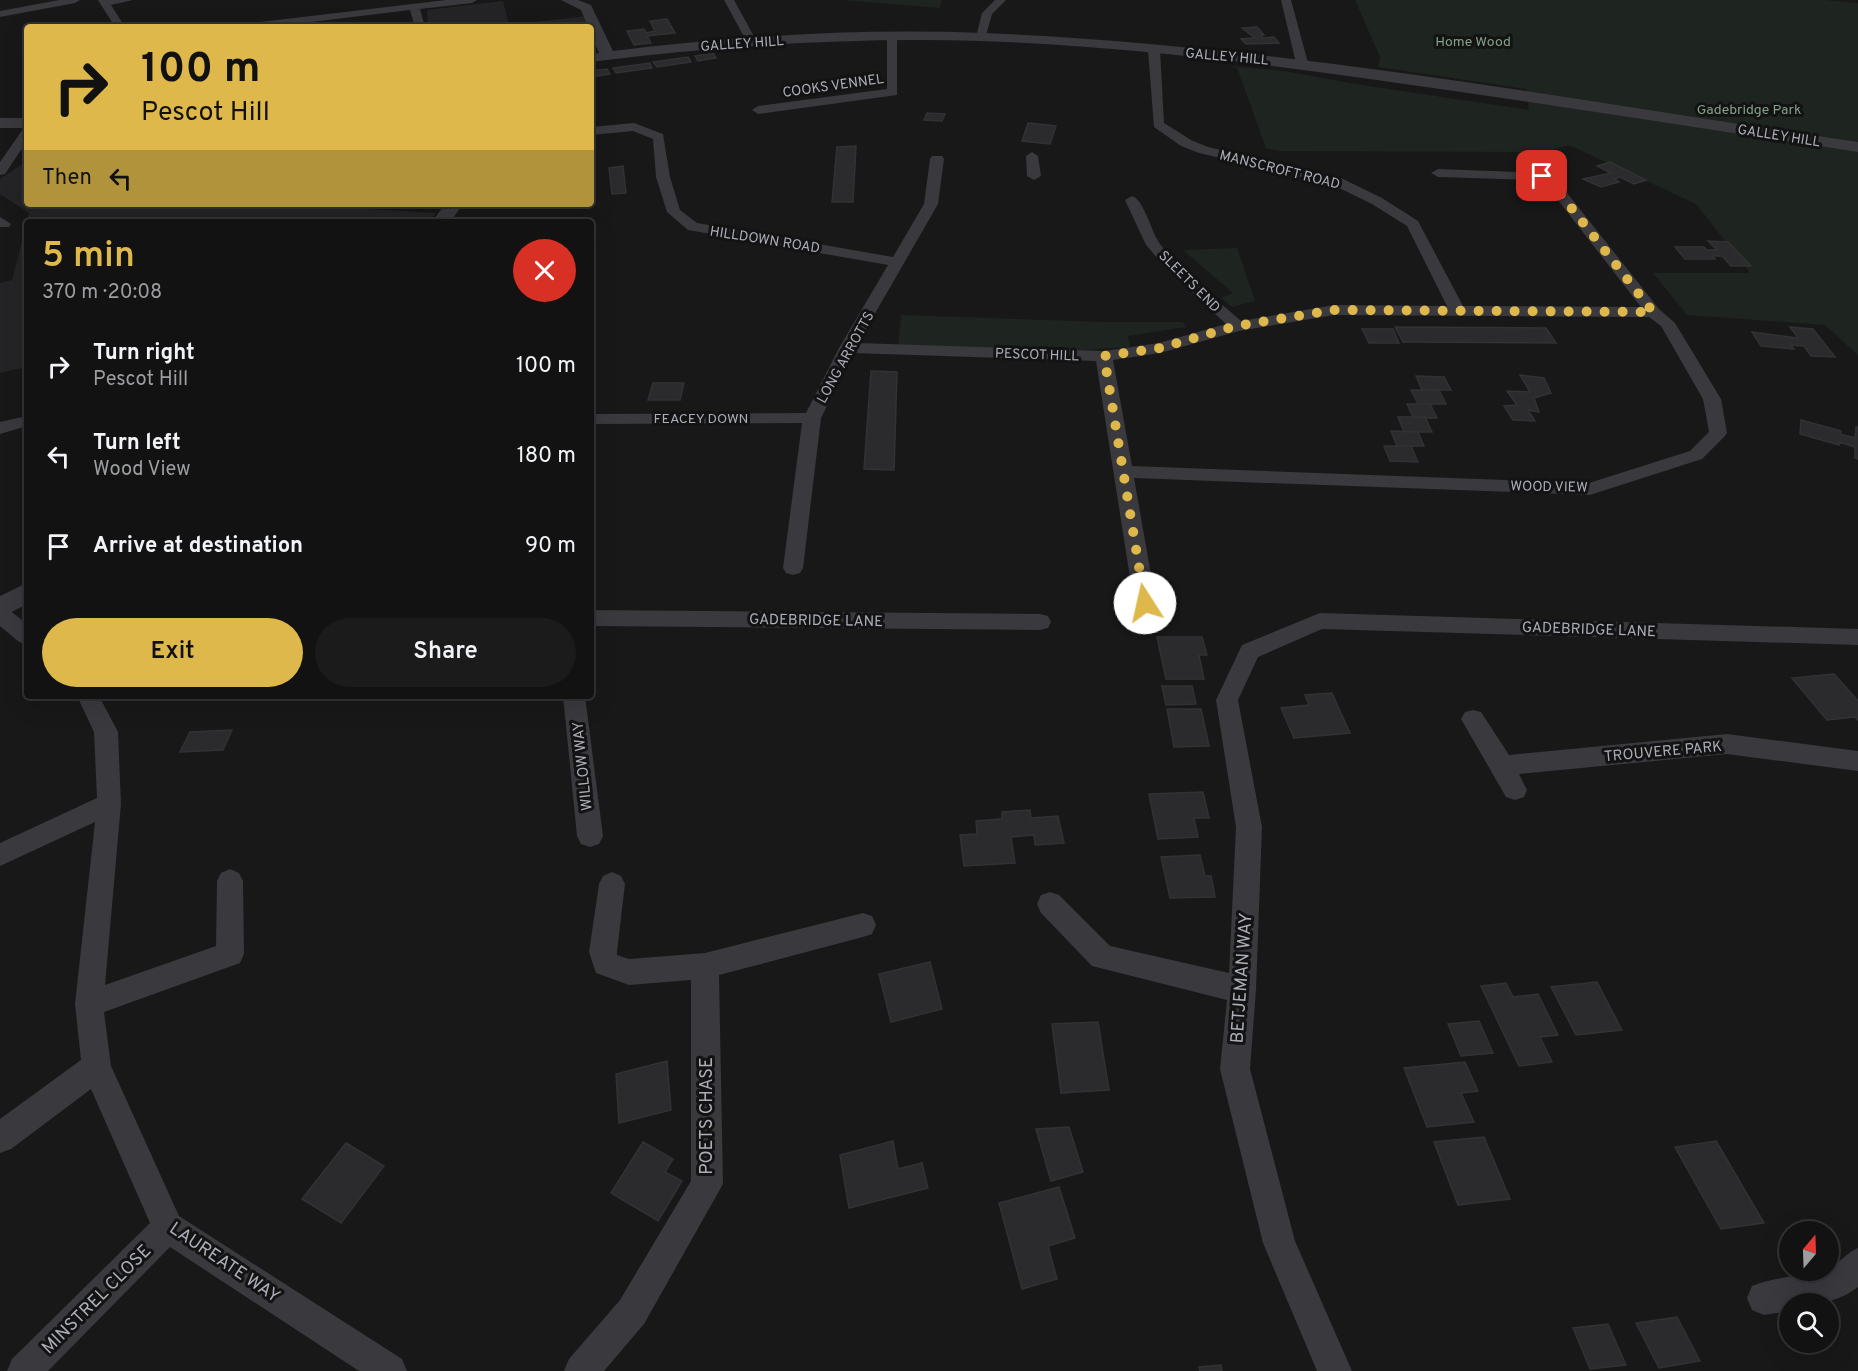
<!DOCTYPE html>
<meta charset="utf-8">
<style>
body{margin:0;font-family:Overpass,sans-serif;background:#1b1b1c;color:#f1f3f6;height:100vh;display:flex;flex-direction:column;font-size:22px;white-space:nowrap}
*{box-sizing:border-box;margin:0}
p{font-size:20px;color:#9c9ea0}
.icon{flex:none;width:33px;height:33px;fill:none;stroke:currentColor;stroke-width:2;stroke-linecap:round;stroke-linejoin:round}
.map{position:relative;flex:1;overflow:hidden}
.details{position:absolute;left:24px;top:219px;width:570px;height:480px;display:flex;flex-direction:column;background:#121213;border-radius:6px;box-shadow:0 6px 24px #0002,0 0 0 2px #313233}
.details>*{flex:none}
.banner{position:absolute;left:24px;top:24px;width:570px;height:183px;border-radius:6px;box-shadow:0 6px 24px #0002,0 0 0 2px #313233;background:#deb84a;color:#111;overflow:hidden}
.needle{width:39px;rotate:19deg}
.tools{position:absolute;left:1779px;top:1221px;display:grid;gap:12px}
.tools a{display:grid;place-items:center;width:60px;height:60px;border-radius:50%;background:#121213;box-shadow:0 6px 24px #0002,0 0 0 2px #313233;font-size:30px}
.pin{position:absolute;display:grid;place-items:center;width:51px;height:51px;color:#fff;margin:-26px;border-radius:12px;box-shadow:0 3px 9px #0006}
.me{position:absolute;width:66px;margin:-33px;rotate:350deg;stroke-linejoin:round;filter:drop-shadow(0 0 4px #0008)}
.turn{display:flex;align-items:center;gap:21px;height:126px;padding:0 18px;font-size:27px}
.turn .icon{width:78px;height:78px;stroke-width:2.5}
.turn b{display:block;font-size:42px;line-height:51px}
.then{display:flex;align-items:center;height:57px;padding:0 18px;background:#0003;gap:12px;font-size:22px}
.round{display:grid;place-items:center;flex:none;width:63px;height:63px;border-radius:32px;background:#1b1b1c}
.summary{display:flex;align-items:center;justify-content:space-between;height:102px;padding:0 18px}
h1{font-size:36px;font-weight:600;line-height:45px;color:#deb84a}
.button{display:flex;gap:12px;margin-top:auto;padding:12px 18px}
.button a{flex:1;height:69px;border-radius:36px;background:#deb84a;color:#111;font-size:24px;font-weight:600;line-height:69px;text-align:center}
.button a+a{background:#1b1b1c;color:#f1f3f6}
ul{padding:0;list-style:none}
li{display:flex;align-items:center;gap:18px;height:90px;padding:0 18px}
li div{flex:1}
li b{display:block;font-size:22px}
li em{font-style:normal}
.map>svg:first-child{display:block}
</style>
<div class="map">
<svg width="1858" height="1371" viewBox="0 0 1858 1371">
<rect width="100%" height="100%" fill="#181819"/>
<!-- built -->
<path fill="#242426" d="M503,1L509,25L586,16L590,27H428L427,10Z
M27,155V204H371L372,209L436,213L429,222H27V367L0,373V283L12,280L29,213L0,194V179L21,165Z"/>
<!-- green -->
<path fill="#1e241f" d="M842,0H942L940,8Z
M1355,0H1826L1858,3V355L1825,325L1687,315L1653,273H1750L1696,204L1569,145L1544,152L1278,151L1266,148L1237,68L1230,66L1284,71L1355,84L1529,110L1526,89L1378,67L1380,57Z
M1237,248L1255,301L1232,307L1221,298L1233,293L1183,250Z
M901,315L1102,322H1183L1186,327L1128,336L1130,347L1073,351L898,347Z"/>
<!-- building -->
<path fill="#2b2b2d" stroke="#323235" stroke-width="1.5" d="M667,19L675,33L647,36L651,43L634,45L627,31L644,29L646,33L655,31L650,21Z
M1257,27L1264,35H1261L1263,38L1274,37L1279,43L1246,44L1241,39L1255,38L1242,28Z
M713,53L716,58L698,61L695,56Z
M688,57L691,62L657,67L653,62Z
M650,63L652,68L616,73L613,68Z
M607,69L610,74L591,77V71Z
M927,113L945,114L942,121L924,120Z
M1028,123L1056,126L1050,144L1022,141Z
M856,146L853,202H832L837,147Z
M1610,162L1646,180L1634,184L1620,177L1614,179L1619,182L1601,187L1583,179L1611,173L1597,166Z
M623,166L626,193L612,194L609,168Z
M1708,241L1728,242L1751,266H1731L1722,256H1712L1715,259H1685L1675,247H1704L1707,250H1717Z
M1395,327L1546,328L1556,343L1403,342Z
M1790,327L1813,329L1835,357L1811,356L1804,346L1791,345L1794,349L1761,346L1752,332L1798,338Z
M1362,329H1393L1399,343H1369Z
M871,371L897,372L894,470L864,469Z
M1520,375L1544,378L1551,393L1534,398L1539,412L1528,410L1535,421L1513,420L1504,406L1517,405L1507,391L1530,392Z
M1416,376L1444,377L1451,390H1422Z
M653,383H684L680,400H648Z
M1411,390H1439L1446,404H1418Z
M1407,404H1430L1437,418L1413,417Z
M1398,417H1425L1432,432H1404Z
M1801,420L1841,431L1840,434L1855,438L1856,427H1858V459L1855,458V447L1839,442V445L1800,434Z
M1391,431L1418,432L1424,446H1397Z
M1384,446H1411L1418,462L1390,461Z
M1157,637H1202L1207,655H1199L1204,679H1166Z
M1834,674L1858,701V720L1855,717L1827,720L1792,678Z
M1162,686H1192L1196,704L1166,705Z
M1332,693L1350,733L1294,738L1281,708L1309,705L1305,695Z
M1167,709H1201L1209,746L1174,747Z
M232,730L223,750L180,752L190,732Z
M1203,792L1209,818H1194L1198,837L1158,839L1149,794Z
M1030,810L1031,818L1058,816L1064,843L1035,845L1034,835L1011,837L1015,863L964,866L960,835L977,834L976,821L1002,819V812Z
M1200,855L1205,876H1211L1215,897L1170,898L1161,857Z
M930,962L942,1009L891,1022L879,974Z
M1597,982L1622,1030L1576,1035L1551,987Z
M1506,983L1513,997L1538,994L1558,1035L1540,1037L1552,1062L1519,1066L1481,986Z
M1479,1021L1493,1053L1461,1056L1448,1024Z
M1098,1022L1109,1090L1061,1093L1052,1024Z
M667,1061L671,1110L619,1123L616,1074Z
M1465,1062L1478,1091L1461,1093L1474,1122L1427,1127L1404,1068Z
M1069,1127L1083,1172L1051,1181L1036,1129Z
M1484,1137L1510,1199L1458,1205L1434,1142Z
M893,1141L898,1169L922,1163L928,1188L849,1208L840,1155Z
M1716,1141L1764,1223L1721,1229L1675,1147Z
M643,1142L673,1159L665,1172L682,1181L658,1221L611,1193Z
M346,1143L384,1166L341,1223L302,1199Z
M1059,1187L1075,1238L1048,1246L1057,1279L1022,1289L999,1203Z
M1677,1317L1700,1361L1659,1368L1636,1323Z
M1608,1324L1626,1365L1590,1369L1573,1328Z
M1221,1365L1222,1371H1200L1199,1367Z"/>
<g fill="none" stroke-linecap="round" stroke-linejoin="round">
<!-- minor -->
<path fill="#39393e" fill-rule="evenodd" d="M59,0H80L75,3L0,17V11Z
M98,0H133L111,5L125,27H115Z
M446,0H477L472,3L420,9L425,27H415L410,10L270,27H238L243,24Z
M724,0H734L757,42L756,44H748Z
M995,0H1006L992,14L985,39H977L976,37L982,13Z
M1281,0H1291L1308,63L1306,65H1298L1296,63Z
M892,34L897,37V95L758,114L752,110L758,106L887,89V37Z
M1154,47L1160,50L1164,123L1191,140L1208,147L1341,178L1382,198L1418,221L1463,306L1641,307L1554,195L1538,180L1438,177L1431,173L1438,169L1547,173L1564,189L1659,309L1675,323L1721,399L1727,433L1724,437L1702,459L1590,495L1134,478L1156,603L1152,608L1145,611L1138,608L1134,603L1096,361L853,353L821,418L803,568L800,573L793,575L786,573L783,568L802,423L591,424V414L806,413L839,348L888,265L688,230L667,212L656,177L653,139L633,131L591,135V127L634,123L663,134L670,177L680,210L697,223L893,257L924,204L930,159L932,156H942L944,159L938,204L858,343L1104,351L1159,343L1226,324L1165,267L1146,245L1125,200L1132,196C1143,199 1151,229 1157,239C1172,266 1217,299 1241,321L1334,305L1447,306L1407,226L1372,204L1331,184L1199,153L1181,146L1154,127L1148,50ZM1334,315L1649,317L1661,326L1703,399L1709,432L1690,451L1589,483L1132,466L1113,360L1160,353L1239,331Z
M27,128V141L5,174L0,175V162L23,129Z
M1032,152L1038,156L1041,176L1034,180L1027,176L1026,156Z
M0,217L11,224L9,227H0Z
M27,416V426L0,434V422Z
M0,607L8,609L27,624V644L19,642L0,626Z
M591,610L1040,614L1048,616L1051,622L1048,628L1040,630L591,626Z
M1320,613L1858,629V645L1322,629L1258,657L1238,700L1262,827L1256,990L1250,1069L1295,1241L1352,1371H1317L1263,1243L1220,1069L1227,1000L1092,966L1041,913L1037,904L1041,895L1050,892L1059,895L1110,946L1229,973L1236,827L1216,700L1242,645Z
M77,696H99L118,732L121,804L105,985L216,946L217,881L221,873L230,869L239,873L243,881L244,954L240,963L104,1012L111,1066L179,1216L402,1359L407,1371H359L170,1247L48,1371H7L12,1359L150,1223L91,1089L11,1149L0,1153V1119L81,1060L75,1004L95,822L0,866V843L97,798L94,732Z
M563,696H585L603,836L599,844L590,847L581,844L577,836Z
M1473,710L1481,712L1509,755L1727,734L1858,751V771L1727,754L1519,774L1527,790L1524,797L1515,800L1506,797L1461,719L1465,712Z
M612,872L621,876L625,884L617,952V955L629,959L705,953L863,913L872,916L876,925L872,934L863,937L719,975L723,1184L644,1324L604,1371H564L569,1359L620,1300L691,1181V980L629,985L596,973L589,952L599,884L603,876Z
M1858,1248V1287C1835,1304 1817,1304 1790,1304V1311L1764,1315L1752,1310L1747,1298L1752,1286C1775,1277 1801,1276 1825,1270C1833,1269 1846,1253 1858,1248Z"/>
<!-- tertiary -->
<path fill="#39393e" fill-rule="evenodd" d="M561,0H578L591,5L613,51C735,36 860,28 984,33C1277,45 1568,99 1858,142V152C1719,131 1579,109 1440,89C1288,67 1135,46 981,41C851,37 720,46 591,62V54L599,53L591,34V27H588L581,10Z
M0,118H27V128H0Z
M445,204H463L450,222H432Z
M27,583V604L0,618V596Z"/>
</g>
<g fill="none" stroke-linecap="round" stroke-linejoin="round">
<!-- route -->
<path stroke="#deb84a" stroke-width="10" stroke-dasharray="0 18" d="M1145,603L1104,356L1160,348L1236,326L1334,310L1653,312L1559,192L1542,176"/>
</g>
<g text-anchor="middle" stroke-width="6" stroke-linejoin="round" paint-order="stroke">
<!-- far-park labels -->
<g font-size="14" fill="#84a088" stroke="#131314">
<text x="1473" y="46">Home Wood</text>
<text x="1749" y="114">Gadebridge Park</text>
</g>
<!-- far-street labels -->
<g font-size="14" fill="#abaeb8" stroke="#131314">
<text transform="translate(742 43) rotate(-4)" y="5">GALLEY HILL</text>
<text transform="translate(1227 56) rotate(5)" y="5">GALLEY HILL</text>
<text transform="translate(833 85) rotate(-8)" y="5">COOKS VENNEL</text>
<text transform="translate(1779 135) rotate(9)" y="5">GALLEY HILL</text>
<text transform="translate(1280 169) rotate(14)" y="5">MANSCROFT ROAD</text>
<text transform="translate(765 239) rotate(9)" y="5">HILLDOWN ROAD</text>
<text transform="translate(1190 281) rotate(45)" y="5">SLEETS END</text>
<text transform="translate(1037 354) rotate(2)" y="5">PESCOT HILL</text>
<text transform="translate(845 357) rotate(-61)" y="5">LONG ARROTTS</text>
<text x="701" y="423">FEACEY DOWN</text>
<text transform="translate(1549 486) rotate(1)" y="5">WOOD VIEW</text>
</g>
<!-- street labels -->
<g font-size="15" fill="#abaeb8" stroke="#131314">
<text transform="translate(816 620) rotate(1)" y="5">GADEBRIDGE LANE</text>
<text transform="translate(1589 629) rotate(2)" y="5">GADEBRIDGE LANE</text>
<text transform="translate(1663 751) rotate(-5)" y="5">TROUVERE PARK</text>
<text transform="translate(582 766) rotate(-96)" y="5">WILLOW WAY</text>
</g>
<!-- near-street labels -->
<g font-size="18" fill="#abaeb8" stroke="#131314">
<text transform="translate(1241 978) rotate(-86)" y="6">BETJEMAN WAY</text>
<text transform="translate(706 1116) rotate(-90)" y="6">POETS CHASE</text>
<text transform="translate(225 1262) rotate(34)" y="6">LAUREATE WAY</text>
<text transform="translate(96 1299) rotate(-45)" y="6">MINSTREL CLOSE</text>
</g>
</g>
</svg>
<div class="tools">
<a><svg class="needle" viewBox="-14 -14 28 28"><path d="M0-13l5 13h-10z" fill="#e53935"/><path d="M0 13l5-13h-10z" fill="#9c9ea0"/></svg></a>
<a><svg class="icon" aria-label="search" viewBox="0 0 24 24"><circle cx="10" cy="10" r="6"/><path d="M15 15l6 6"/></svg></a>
</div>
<div class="pin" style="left:1542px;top:176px;background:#d93025"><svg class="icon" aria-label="arrive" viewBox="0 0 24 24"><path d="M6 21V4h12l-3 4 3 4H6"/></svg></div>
<svg class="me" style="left:1145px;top:603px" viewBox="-20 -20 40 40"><circle r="19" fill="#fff"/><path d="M0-13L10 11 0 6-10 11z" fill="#deb84a"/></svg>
<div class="banner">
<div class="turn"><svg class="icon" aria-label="right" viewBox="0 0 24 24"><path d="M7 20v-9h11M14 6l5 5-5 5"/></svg><div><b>100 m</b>Pescot Hill</div></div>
<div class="then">Then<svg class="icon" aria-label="left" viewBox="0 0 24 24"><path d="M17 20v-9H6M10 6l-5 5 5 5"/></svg></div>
</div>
<section class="details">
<div class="summary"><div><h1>5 min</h1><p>370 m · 20:08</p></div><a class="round" style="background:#d93025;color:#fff"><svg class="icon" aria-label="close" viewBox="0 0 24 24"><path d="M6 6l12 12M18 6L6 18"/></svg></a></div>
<ul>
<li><svg class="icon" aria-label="right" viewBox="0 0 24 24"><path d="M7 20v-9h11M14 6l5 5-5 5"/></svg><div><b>Turn right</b><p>Pescot Hill</p></div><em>100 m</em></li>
<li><svg class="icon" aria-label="left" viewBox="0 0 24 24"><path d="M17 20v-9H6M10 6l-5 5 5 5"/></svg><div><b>Turn left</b><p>Wood View</p></div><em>180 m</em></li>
<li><svg class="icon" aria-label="arrive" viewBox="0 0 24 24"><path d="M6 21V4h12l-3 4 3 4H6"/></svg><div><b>Arrive at destination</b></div><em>90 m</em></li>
</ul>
<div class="button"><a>Exit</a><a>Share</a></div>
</section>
</div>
